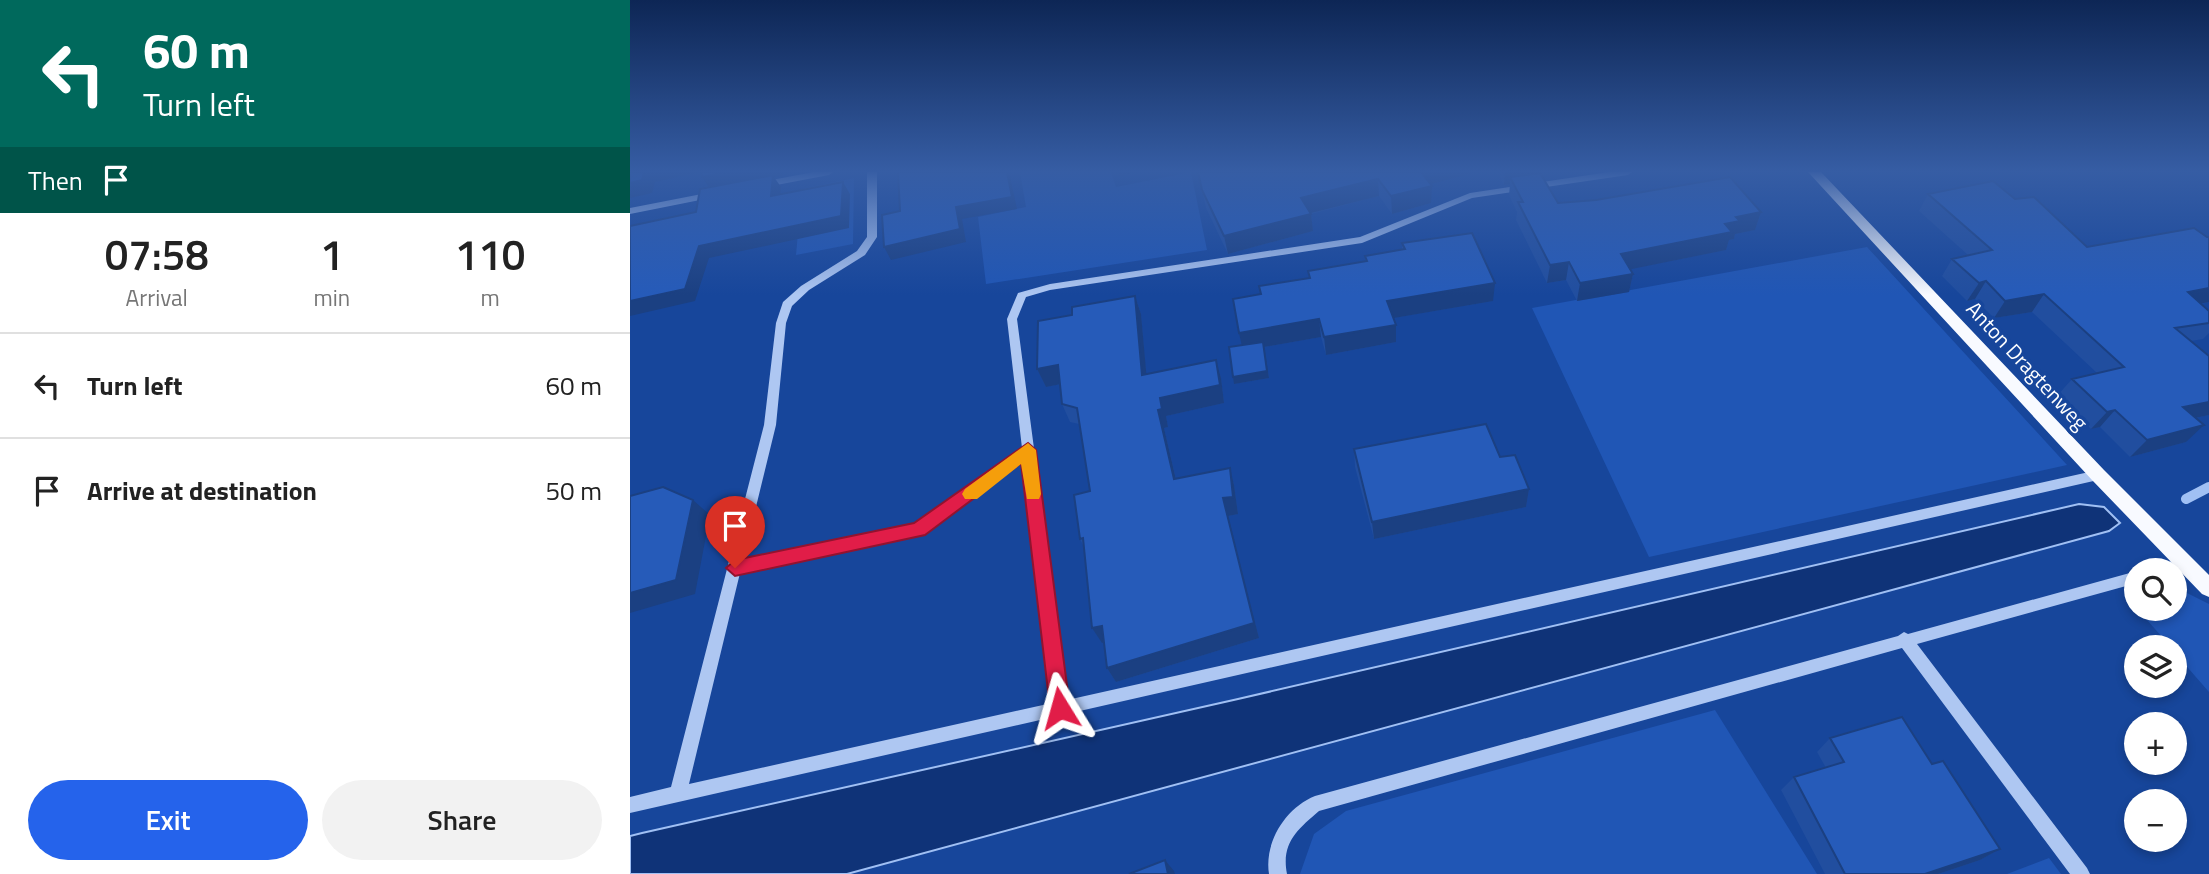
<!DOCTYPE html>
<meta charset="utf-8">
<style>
body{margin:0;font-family:"Titillium Web",sans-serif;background:#f2f2f2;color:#222;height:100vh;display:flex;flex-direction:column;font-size:26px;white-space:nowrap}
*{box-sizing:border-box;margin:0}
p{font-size:23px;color:#767676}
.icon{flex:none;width:38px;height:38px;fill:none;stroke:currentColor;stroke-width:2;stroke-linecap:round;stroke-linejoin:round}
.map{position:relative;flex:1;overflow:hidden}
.details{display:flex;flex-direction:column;background:#fff;width:630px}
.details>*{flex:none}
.banner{background:#00695c;color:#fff;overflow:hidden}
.buttons{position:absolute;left:1494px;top:558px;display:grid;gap:14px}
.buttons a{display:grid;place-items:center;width:63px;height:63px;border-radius:50%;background:#fff;box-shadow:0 4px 10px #0003;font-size:35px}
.pin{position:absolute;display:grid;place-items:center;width:60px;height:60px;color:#fff;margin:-72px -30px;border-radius:50% 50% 50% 0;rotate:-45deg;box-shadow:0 0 7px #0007}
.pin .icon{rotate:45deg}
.me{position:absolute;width:77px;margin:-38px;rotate:352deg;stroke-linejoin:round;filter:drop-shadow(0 0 5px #0008)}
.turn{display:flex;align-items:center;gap:24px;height:147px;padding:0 28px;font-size:32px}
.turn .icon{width:91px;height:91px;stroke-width:2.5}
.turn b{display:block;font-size:49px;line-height:60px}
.then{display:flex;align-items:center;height:66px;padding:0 28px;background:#0003;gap:14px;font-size:26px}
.eta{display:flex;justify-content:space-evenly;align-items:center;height:119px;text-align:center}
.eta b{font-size:42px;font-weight:600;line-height:49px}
.button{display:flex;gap:14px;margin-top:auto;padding:14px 28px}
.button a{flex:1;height:80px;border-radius:42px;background:#2563eb;color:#fff;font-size:28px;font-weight:600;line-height:80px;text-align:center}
.button a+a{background:#f2f2f2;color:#222}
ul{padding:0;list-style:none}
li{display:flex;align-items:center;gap:21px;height:105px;padding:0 28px;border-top:2px solid #e0e0e0}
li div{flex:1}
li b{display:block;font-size:26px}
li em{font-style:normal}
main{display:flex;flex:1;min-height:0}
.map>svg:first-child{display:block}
</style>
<main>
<section class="details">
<div class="banner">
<div class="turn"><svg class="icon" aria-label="left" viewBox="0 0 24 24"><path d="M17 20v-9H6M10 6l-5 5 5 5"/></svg><div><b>60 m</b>Turn left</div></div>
<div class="then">Then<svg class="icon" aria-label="arrive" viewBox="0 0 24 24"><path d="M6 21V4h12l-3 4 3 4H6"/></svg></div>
</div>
<div class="eta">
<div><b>07:58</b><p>Arrival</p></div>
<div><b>1</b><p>min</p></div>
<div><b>110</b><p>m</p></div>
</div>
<ul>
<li><svg class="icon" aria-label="left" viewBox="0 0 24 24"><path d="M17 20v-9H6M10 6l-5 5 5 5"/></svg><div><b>Turn left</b></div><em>60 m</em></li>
<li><svg class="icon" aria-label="arrive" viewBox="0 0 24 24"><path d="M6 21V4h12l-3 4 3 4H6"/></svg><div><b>Arrive at destination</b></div><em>50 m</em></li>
</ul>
<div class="button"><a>Exit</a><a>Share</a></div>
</section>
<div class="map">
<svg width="1579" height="874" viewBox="0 0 1579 874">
<rect width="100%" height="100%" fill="#17469b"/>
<!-- green -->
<path fill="#2056b5" d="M390,172H481L486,187L561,172L577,250L356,284L348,217L396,207Z
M224,178L223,244L166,255L172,189Z
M1237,247L1437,465L1019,557L902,308Z
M1545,587L1579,604V692L1545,653V648L1541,647L1517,620L1531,615L1526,609H1545Z
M1085,710L1187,874H670L684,834L716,811Z
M1419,858L1431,874H1377Z"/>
<!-- water -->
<path fill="#0f3378" stroke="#a0c0f4" stroke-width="2" d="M1449,504L1474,507L1490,523L1479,531L217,874H0V836L12,833L608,699Z"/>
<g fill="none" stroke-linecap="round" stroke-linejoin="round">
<!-- stream -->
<path stroke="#a0c0f4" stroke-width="10" d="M1556,499L1579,487"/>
<!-- minor -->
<path fill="#aec7f2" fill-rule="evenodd" d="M184,172H203L199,175L131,188L126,185L131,182Z
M237,172H247V237L235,255L179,290L162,306L156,323L146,425L113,560L286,525L392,448L377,319L388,293L420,284L730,237L840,193L979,172H1002L998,175L842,198L732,243L420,290L396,297L387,319L437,700L1468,470L1472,471L1474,475L1472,479L1468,480L0,813V797L41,787L134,425L146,323L153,302L171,286L227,251L237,237ZM393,460L422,703L59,784L110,573L294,534Z
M82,192L85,193V197L0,214V208Z
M1556,557L1561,559L1563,563L1561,567L1545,572L1522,570L1524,566Z
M1507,571V583L1287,644L1457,868L1460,874H1440L1272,648L689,811C667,830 651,843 657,874H639C634,843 655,808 685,796L1268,636L1274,632L1278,634Z"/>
<!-- major -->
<path fill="#f8faff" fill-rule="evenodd" d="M1178,172H1191L1474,470L1579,575V597L1572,594L1462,480Z"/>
</g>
<!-- wall -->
<path fill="#214e9f" d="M568,172H846L801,184V203L762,214L749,196L681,214L683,231L598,254L576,208Z
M867,172H913L903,174L928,203L1131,212L1125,230L1105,234L1104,239L1099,240L1096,250L1000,269L1003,274L999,292L947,301L936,280L917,283L886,220L887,212L879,195L880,184L874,185Z
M1298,194L1385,199L1457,247L1579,237V302L1571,304L1579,311V333L1573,339L1561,341L1579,356V415L1565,418L1556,442L1500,457L1470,427L1461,429L1427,396L1442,379L1467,373L1402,312L1364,318L1345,299L1337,301L1312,276L1322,259L1338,255L1289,211Z
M772,243L863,301L763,318L766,325V342L696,355L691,337L634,347L639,378L604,384L612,345L631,294L679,278L678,271L735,261V256L772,250Z
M505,296L511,314L516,374L586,360L591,378L594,403L536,416L538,427L534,428L546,479L600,468L604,485L608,514L598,516L629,638L486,682L477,668L474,643H472L453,545L450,539L460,491L449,424L440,422L432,404L430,384L416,387L407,369Z
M724,449L899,489L896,507L744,539L725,467Z
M1200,738L1302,764L1370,849L1350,860L1308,874H1195L1151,790L1164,777L1196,768L1187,752Z"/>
<!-- shaded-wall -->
<path fill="#1b4082" d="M14,172H69L25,182L22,193L0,198V183Z
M96,172H152V176L144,177L151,187L149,208L81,190L72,177Z
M377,172H379L387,209L332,219L336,242L261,260L254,247L326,207Z
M489,172H506L490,176Z
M790,172H846L790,187Z
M875,172H913L903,173L902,181L880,177V184L874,185Z
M748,179L749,196L673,215L671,198Z
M213,182L220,194L219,228L79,258L65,301L0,316V301L69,246Z
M802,186L801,203L762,214L761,196Z
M1131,212L1125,230L1105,234L1104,239L1099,240L1096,250L987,272L991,254L1095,224L1106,217Z
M681,214L683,231L598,254L594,236Z
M939,262L936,280L917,283L920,265Z
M1003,274L999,292L947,301L950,283Z
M1356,281L1345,299L1337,301L1349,283Z
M865,283L863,301L758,319L757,301Z
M1579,288V302L1542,309L1558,292Z
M1414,294L1402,312L1364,318L1375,301Z
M505,296L511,314L518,393L512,375Z
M689,319L691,337L634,347L639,378L604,384L603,377L613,351L609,333Z
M766,325V342L696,355L694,337Z
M586,360L591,378L594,403L536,416L538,427L534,428L550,497L544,479L528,410L530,398Z
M428,365L436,383L416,387L407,369Z
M1579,402V415L1536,424L1553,407Z
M1485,410L1470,427L1461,429L1477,412Z
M1574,425L1556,442L1500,457L1517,440Z
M600,468L604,485L608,514L598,516L629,638L486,682L477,668Z
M899,489L896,507L744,539L742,522Z
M63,500L80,515L65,594L0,613V593Z
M472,626L481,641L472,643L462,628Z
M1370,849L1350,860L1308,874H1295Z
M535,860L544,871L545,874H538Z"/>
<!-- building -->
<path fill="#265bb9" stroke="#1b4082" stroke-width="2" d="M0,172H14L12,180L0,183Z
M72,172H96L72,177Z
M268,172H377L382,197L326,207L330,229L254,247L252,215L270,211Z
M568,172H791L802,186L761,196L748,179L671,198L681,214L594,236L572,190Z
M910,173L928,203L966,200L1100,177L1131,212L1106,217L1110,221L1095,224L1102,232L991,254L1003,274L950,283L939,262L920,265L888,202H893L880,177Z
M143,175L141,196L213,182L211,216L69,246L55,289L0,301V226L66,212L70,189Z
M1363,181L1385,199L1404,197L1457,247L1564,228L1577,237H1579V288L1558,292L1579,311V323L1545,328L1579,356V402L1553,407L1574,425L1517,440L1485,410L1477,412L1442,379L1494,367L1414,294L1375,301L1356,281L1349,283L1322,259L1362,250L1298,194Z
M842,233L865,283L757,301L766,325L694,337L689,319L609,333L603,299L631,294L629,286L680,278L678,271L737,261L735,256L775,249L772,243Z
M505,296L512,375L586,360L590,385L530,398L532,409L528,410L544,479L600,468L603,497L593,498L624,623L477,668L472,626L462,628L453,538L450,539L444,495L460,491L447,408L432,404L428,365L407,369L408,321L442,315V307Z
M633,342L637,371L603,377L599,347Z
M856,424L870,457L885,455L899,489L742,522L724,449Z
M33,487L63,500L46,580L0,593V496Z
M1272,717L1302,764L1313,761L1370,849L1295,874H1215L1164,777L1214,762L1200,738Z
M535,860L538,874H499Z"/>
<!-- sky -->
<linearGradient id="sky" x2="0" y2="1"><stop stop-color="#0d2655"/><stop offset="0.58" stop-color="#365da4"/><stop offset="1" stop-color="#365da4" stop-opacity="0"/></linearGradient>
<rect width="1579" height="295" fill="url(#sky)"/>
<!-- route -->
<path fill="#e11d48" stroke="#92132f" stroke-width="2" d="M398,443L406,450L440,708L437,715L430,718L423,715L420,708L391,463L295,535L105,576L96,568L105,560L284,523Z"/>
<!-- slow -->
<path fill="#f59e0b" d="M398,443L406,450L411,494L409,499H397L391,464L347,499H335L332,494L335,489Z"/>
<g text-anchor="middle" stroke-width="7" stroke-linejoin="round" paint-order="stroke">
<!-- street labels -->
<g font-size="21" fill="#fff" stroke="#17469b">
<text transform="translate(1397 366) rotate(47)" y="7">Anton Dragtenweg</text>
</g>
</g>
</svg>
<div class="buttons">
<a><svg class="icon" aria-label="search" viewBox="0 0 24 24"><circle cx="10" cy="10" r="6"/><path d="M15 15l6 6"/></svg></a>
<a><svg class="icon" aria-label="layers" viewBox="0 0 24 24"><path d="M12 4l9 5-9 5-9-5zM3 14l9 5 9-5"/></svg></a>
<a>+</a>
<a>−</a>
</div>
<div class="pin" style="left:105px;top:568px;background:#d93025"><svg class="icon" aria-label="arrive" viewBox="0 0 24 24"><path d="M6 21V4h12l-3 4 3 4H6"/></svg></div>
<svg class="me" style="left:430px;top:708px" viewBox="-20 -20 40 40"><path d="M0-17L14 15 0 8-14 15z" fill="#e11d48" stroke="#fff" stroke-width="4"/></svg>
</div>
</main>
